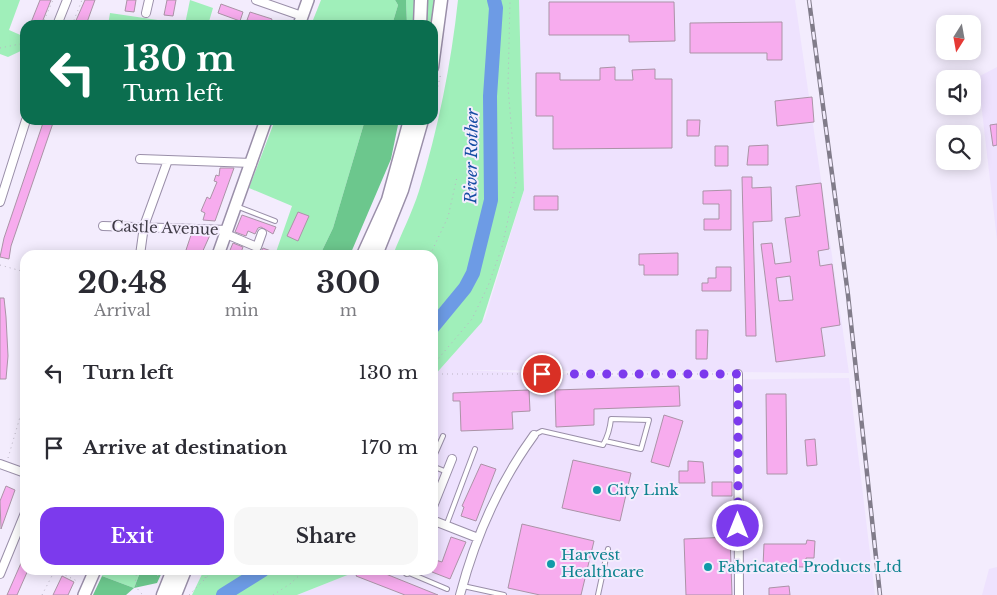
<!DOCTYPE html>
<style>
body{margin:0;font-family:"Libre Baskerville",serif;background:#f7f7f7;color:#2b2b33;height:100vh;display:flex;flex-direction:column;font-size:19px;white-space:nowrap}
*{box-sizing:border-box;margin:0}
p{font-size:16px;color:#7c7c81}
.icon{flex:none;width:28px;height:28px;fill:none;stroke:currentColor;stroke-width:2;stroke-linecap:round;stroke-linejoin:round}
.map{position:relative;flex:1;overflow:hidden}
.panel{position:absolute;left:20px;top:250px;width:418px;height:325px;display:flex;flex-direction:column;background:#fff;border-radius:15px;box-shadow:0 2px 12px #0003}
.panel>*{flex:none}
.banner{position:absolute;left:20px;top:20px;width:418px;height:105px;border-radius:15px;box-shadow:0 2px 12px #0003;background:#0b6e4f;color:#fff;overflow:hidden}
.needle{width:32px;rotate:191deg}
.tools{position:absolute;left:936px;top:15px;display:grid;gap:10px}
.tools a{display:grid;place-items:center;width:45px;height:45px;border-radius:10px;background:#fff;box-shadow:0 2px 12px #0003;font-size:25px}
.pin{position:absolute;display:grid;place-items:center;width:42px;height:42px;color:#fff;margin:-21px;border:2px solid #fff;border-radius:50%;box-shadow:0 1px 5px #0007}
.me{position:absolute;width:55px;margin:-28px;rotate:0deg;stroke-linejoin:round;filter:drop-shadow(0 0 4px #0008)}
.turn{display:flex;align-items:center;gap:18px;height:105px;padding:0 20px;font-size:22px}
.turn .icon{width:65px;height:65px;stroke-width:2.5}
.turn b{display:block;font-size:35px;line-height:42px}
.eta{display:flex;justify-content:space-evenly;align-items:center;height:85px;text-align:center}
.eta b{font-size:30px;font-weight:700;line-height:35px}
.primary-button{display:flex;gap:10px;margin-top:auto;padding:10px 20px}
.primary-button a{flex:1;height:58px;border-radius:15px;background:#7c3aed;color:#fff;font-size:20px;font-weight:700;line-height:58px;text-align:center}
.primary-button a+a{background:#f7f7f7;color:#2b2b33}
ul{padding:0;list-style:none}
li{display:flex;align-items:center;gap:15px;height:75px;padding:0 20px}
li div{flex:1}
li b{display:block;font-size:19px}
li em{font-style:normal}
.map>svg:first-child{display:block}
</style>
<div class="map">
<svg width="997" height="595" viewBox="0 0 997 595">
<rect width="100%" height="100%" fill="#f3ecfd"/>
<!-- built -->
<path fill="#eee2fe" d="M519,0H795L849,373L462,370L705,380L849,378L875,595H297L350,574L351,570H432L433,377L485,318L524,190Z
M997,67V240L978,77Z
M997,567V595H982L989,569Z"/>
<!-- green -->
<path fill="#a0efba" d="M0,0H20L9,30L25,37V49L8,57L0,54Z
M190,0L213,8L208,25H108L110,13L185,24Z
M321,0H395L398,5L392,25H311Z
M406,0H415V25H407Z
M426,0H435L432,25H425Z
M458,0H519L524,190L482,322L433,377L432,255H393C401,234 412,213 419,191C438,129 451,65 458,0Z
M275,120H365L333,228L320,255H275L292,206L249,188Z
M104,570H141L134,588L102,576Z
M204,570H351L350,574L297,595H192Z"/>
<!-- forest -->
<path fill="#6cc78d" d="M395,0H406L407,25H392L398,5Z
M365,120H399L391,159L350,255H320L333,228Z
M141,570H163L157,583L134,588L126,595H93L102,576L134,588Z"/>
<g fill="none" stroke-linecap="round" stroke-linejoin="round">
<!-- river -->
<path stroke="#6d9be5" stroke-width="14" d="M432,328L465,288L473,273L491,200L490,96L496,8L494,0
M223,595L263,570"/>
</g>
<!-- building -->
<path fill="#f7acee" stroke="#ab93a7" fill-rule="evenodd" d="M40,0H51L41,25H30Z
M85,0H95L86,25H74Z
M127,0H136L134,12L125,11Z
M167,0H176L173,16L164,15Z
M549,2H674L675,41L629,42V35H549Z
M221,4L243,12L240,21L218,13Z
M250,12L272,19L270,25L247,20Z
M782,22V60H767V53H690V23Z
M615,67V80H633L632,70L655,69V79H672V148L553,149V116H536V73H560V80H600V68Z
M812,97L814,122L777,126L775,101Z
M44,120H54L11,246L9,259L0,257L4,238Z
M687,120H700L699,136H687Z
M997,124V145L993,146L990,125Z
M768,145V165H747L749,146Z
M715,146H728V166H715Z
M220,168H234L215,221L203,220L205,213L201,211L207,197L210,199L217,182L214,181L216,175L219,176Z
M742,177H752V188L771,187L772,221L753,222L756,336H746Z
M821,183L829,249L818,251L820,266L832,264L840,325L821,328L825,356L776,362L761,244L772,243L775,264L791,262L785,218L800,216L796,186ZM790,276L793,300L779,301L776,278Z
M731,190V230H704V219H719V204H703V191Z
M534,196H558V210H534Z
M298,212L309,216L298,241L287,236Z
M242,215L276,227L273,234L261,227L258,228L255,234L248,231L246,236L235,232Z
M191,235H210L201,255H190V252L186,250Z
M233,243L243,247L240,255H228Z
M263,248L279,254V255H259Z
M678,253V275H644V265H639V254Z
M716,267H731V291H702V283H708V278H716Z
M0,298H4L6,317L8,356L6,379H0Z
M696,330H708L707,359H696Z
M679,386L680,406L594,409V425L556,427L555,390Z
M529,390L530,411L512,412L513,429L461,431L460,401H453V393Z
M766,394H786L787,474H767Z
M664,415L683,421L669,467L651,462Z
M815,439L817,465L807,466L805,440Z
M573,460L631,473L620,521L562,508Z
M688,461L703,462L705,483H679V471H688Z
M481,464L496,469L476,521L461,516L464,507L462,506Z
M712,482H732V496H712Z
M6,486L15,490L1,529L0,501Z
M522,524L594,541L581,595H540L508,588Z
M451,537L466,542L450,579L432,572V559L442,562Z
M730,537L732,595H686L684,539Z
M807,540L815,541L814,558H806V567L763,566L764,544H806Z
M25,554V570H28L17,595H7Z
M359,570H376L438,595H405L356,576Z
M62,576L74,582L68,595H53Z
M789,586L790,595H769V588Z"/>
<g fill="none" stroke-linecap="round" stroke-linejoin="round">
<!-- lane casing -->
<g stroke="#9a8fa9" stroke-width="6">
<path id="lane" d="M236,206L275,221
M534,435L542,431L603,445C608,436 610,429 611,419L649,420L641,449L605,441
M432,461L443,436
M432,466L447,472
M446,526L475,449
M402,570L447,589
M463,586L504,595
M598,595L608,549"/>
</g>
<!-- street casing -->
<g stroke="#9a8fa9" stroke-width="10">
<path id="street" d="M256,0L302,16
M146,13L149,0
M57,25L67,0
M140,159L252,163
M0,202L26,120
M103,226L228,230
M226,234L257,247L262,233
M140,255L144,226L168,160
M738,374L739,595
M0,464L25,473
M432,509L452,459
M432,520L478,538
M407,572L408,570
M0,574L25,513
M460,595C475,538 499,483 534,435"/>
</g>
<!-- secondary casing -->
<g stroke="#9a8fa9" stroke-width="14">
<path id="secondary" d="M299,25L308,0
M218,255L266,120
M84,595L95,570"/>
</g>
<!-- primary casing -->
<g stroke="#9a8fa9" stroke-width="15">
<path id="primary" d="M420,25L421,0
M432,67L441,0
M363,255L388,200L410,120
M376,255L402,190L422,120
M163,595L173,570
M175,595L185,570"/>
</g>
<!-- path -->
<path stroke="#bab4c3" stroke-width="1" stroke-dasharray="1 4" stroke-linecap="butt" d="M42,25L53,0
M72,25L82,0
M0,48L25,43
M432,111L441,73
M430,255L448,217L457,177
M0,265L25,272
M432,366L472,319L488,286L502,247L516,183L508,87L510,0
M432,374H729
M8,458L25,400
M138,570C134,581 134,587 143,595
M157,570L158,577
M205,578L209,570
M42,595L55,570L79,582
M189,595L214,570
M273,595L290,584L305,570"/>
<!-- lane -->
<use href="#lane" stroke="#fff" stroke-width="4"/>
<!-- street -->
<use href="#street" stroke="#fff" stroke-width="8"/>
<!-- secondary -->
<use href="#secondary" stroke="#fff" stroke-width="11"/>
<!-- primary -->
<use href="#primary" stroke="#fff" stroke-width="12"/>
<!-- rail casing -->
<g stroke="#817c8a" stroke-width="4.5">
<path id="rail" d="M809,0L848,295L880,595"/>
</g>
<!-- rail -->
<use href="#rail" stroke="#f3ecfd" stroke-width="2.5" stroke-dasharray="8" stroke-linecap="butt"/>
</g>
<g fill="none" stroke-linecap="round" stroke-linejoin="round">
<!-- route -->
<path stroke="#7c3aed" stroke-width="9" stroke-dasharray="0 16.2" d="M542,374H738V526"/>
</g>
<!-- markers -->
<g fill="#0f9aa8" stroke="#f3ecfd" stroke-width="2">
<circle cx="597" cy="490" r="5"/>
<circle cx="551" cy="564" r="5"/>
<circle cx="708" cy="567" r="5"/>
</g>
<g text-anchor="middle" stroke-width="4" stroke-linejoin="round" paint-order="stroke">
<!-- street labels -->
<g font-size="15" fill="#3e3a45" stroke="#f3ecfd">
<text transform="translate(165 228) rotate(2)" y="5">Castle Avenue</text>
</g>
<!-- culture labels -->
<g font-size="15" fill="#0d838f" stroke="#f3ecfd" text-anchor="start">
<text x="607" y="495">City Link</text>
<text x="561" y="560">Harvest<tspan x="561" dy="17">Healthcare</tspan></text>
<text x="718" y="572">Fabricated Products Ltd</text>
</g>
<!-- water labels -->
<g font-size="16" font-style="italic" fill="#154ca3" stroke="#f3ecfd">
<text transform="translate(471 156) rotate(-89)" y="6">River Rother</text>
</g>
</g>
</svg>
<div class="tools">
<a><svg class="needle" viewBox="-14 -14 28 28"><path d="M0-13l5 13h-10z" fill="#e53935"/><path d="M0 13l5-13h-10z" fill="#7c7c81"/></svg></a>
<a><svg class="icon" aria-label="sound" viewBox="0 0 24 24"><path d="M4 9h4l5-4v14l-5-4H4zM17 9q2 3 0 6"/></svg></a>
<a><svg class="icon" aria-label="search" viewBox="0 0 24 24"><circle cx="10" cy="10" r="6"/><path d="M15 15l6 6"/></svg></a>
</div>
<div class="pin" style="left:542px;top:374px;background:#d93025"><svg class="icon" aria-label="arrive" viewBox="0 0 24 24"><path d="M6 21V4h12l-3 4 3 4H6"/></svg></div>
<svg class="me" style="left:738px;top:526px" viewBox="-20 -20 40 40"><circle r="17" fill="#7c3aed" stroke="#fff" stroke-width="3"/><path d="M0-11L8 9 0 5-8 9z" fill="#fff"/></svg>
<div class="banner">
<div class="turn"><svg class="icon" aria-label="left" viewBox="0 0 24 24"><path d="M17 20v-9H6M10 6l-5 5 5 5"/></svg><div><b>130 m</b>Turn left</div></div>
</div>
<section class="panel">
<div class="eta">
<div><b>20:48</b><p>Arrival</p></div>
<div><b>4</b><p>min</p></div>
<div><b>300</b><p>m</p></div>
</div>
<ul>
<li><svg class="icon" aria-label="left" viewBox="0 0 24 24"><path d="M17 20v-9H6M10 6l-5 5 5 5"/></svg><div><b>Turn left</b></div><em>130 m</em></li>
<li><svg class="icon" aria-label="arrive" viewBox="0 0 24 24"><path d="M6 21V4h12l-3 4 3 4H6"/></svg><div><b>Arrive at destination</b></div><em>170 m</em></li>
</ul>
<div class="primary-button"><a>Exit</a><a>Share</a></div>
</section>
</div>
